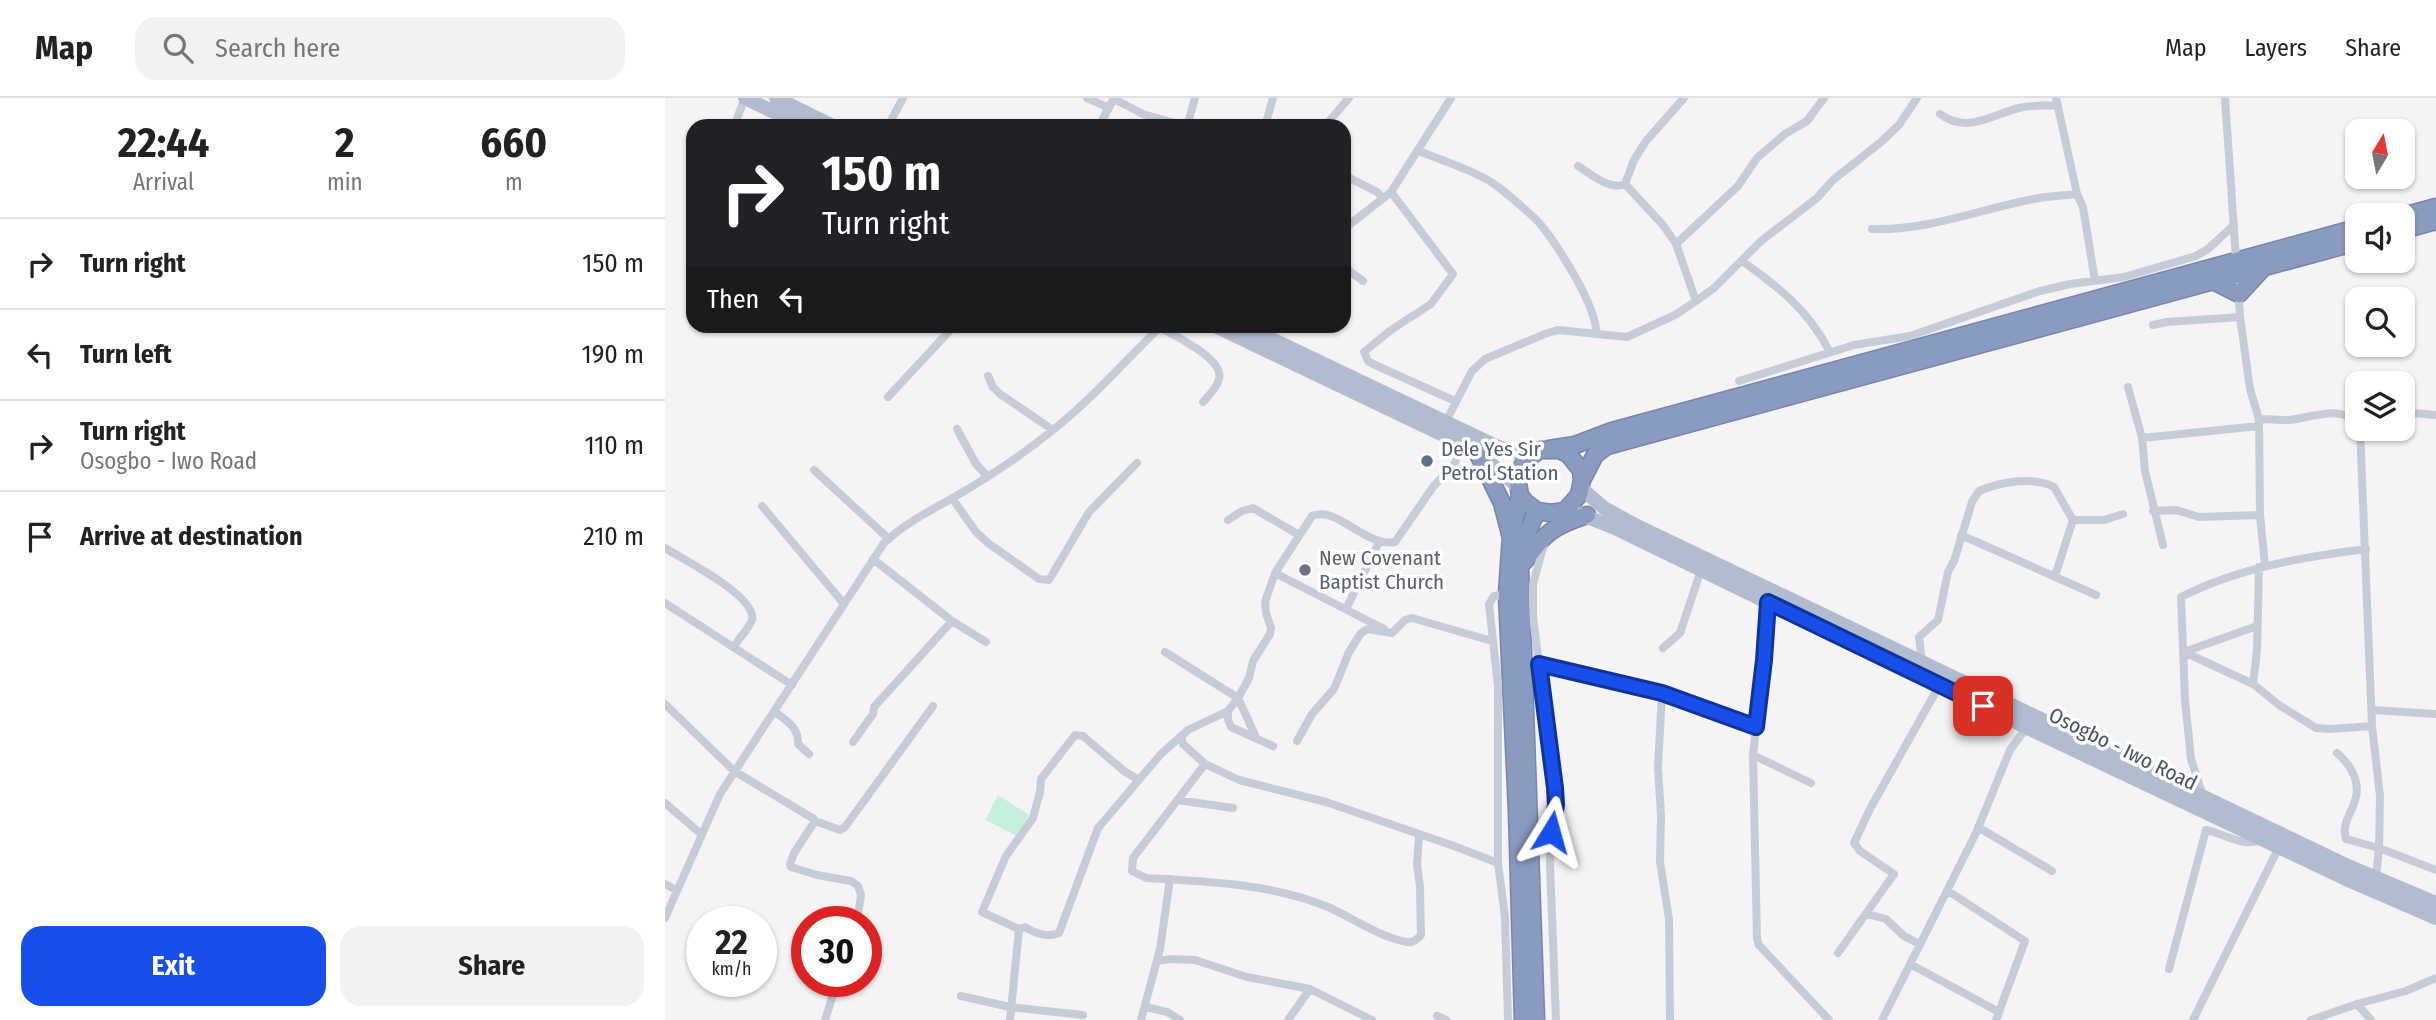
<!DOCTYPE html>
<style>
body{margin:0;font-family:"Fira Sans Condensed",sans-serif;background:#f2f2f2;color:#222;height:100vh;display:flex;flex-direction:column;font-size:26px;white-space:nowrap}
*{box-sizing:border-box;margin:0}
p{font-size:23px;color:#767676}
.icon{flex:none;width:38px;height:38px;fill:none;stroke:currentColor;stroke-width:2;stroke-linecap:round;stroke-linejoin:round}
.map{position:relative;flex:1;overflow:hidden}
.drawer{display:flex;flex-direction:column;background:#fff;width:665px}
.drawer>*{flex:none}
.top-card{position:absolute;left:21px;top:21px;width:665px;height:214px;border-radius:21px;box-shadow:0 2px 5px #0004;background:#202124;color:#fff;overflow:hidden}
.needle{width:46px;rotate:10deg}
.tools{position:absolute;left:1680px;top:21px;display:grid;gap:14px}
.tools a{display:grid;place-items:center;width:70px;height:70px;border-radius:14px;background:#fff;box-shadow:0 2px 5px #0004;font-size:35px}
.speed{position:absolute;left:21px;top:808px;display:flex;gap:14px;font-size:35px;font-weight:700;text-align:center}
.speed>*{display:grid;place-content:center;width:91px;height:91px;border-radius:50%;background:#fff;box-shadow:0 2px 5px #0004;line-height:1}
.speed small{font-size:18px;font-weight:400}
.speed .limit{border:10px solid #d22;background:#fff;color:#111}
.pin{position:absolute;display:grid;place-items:center;width:60px;height:60px;color:#fff;margin:-30px;border-radius:14px;box-shadow:0 4px 10px #0006}
.me{position:absolute;width:77px;margin:-38px;rotate:8deg;stroke-linejoin:round;filter:drop-shadow(0 0 5px #0008)}
.turn{display:flex;align-items:center;gap:24px;height:147px;padding:0 21px;font-size:32px}
.turn .icon{width:91px;height:91px;stroke-width:2.5}
.turn b{display:block;font-size:49px;line-height:60px}
.then{display:flex;align-items:center;height:66px;padding:0 21px;background:#0003;gap:14px;font-size:26px}
.eta{display:flex;justify-content:space-evenly;align-items:center;height:119px;text-align:center}
.eta b{font-size:42px;font-weight:700;line-height:49px}
.primary-button{display:flex;gap:14px;margin-top:auto;padding:14px 21px}
.primary-button a{flex:1;height:80px;border-radius:21px;background:#184fea;color:#fff;font-size:28px;font-weight:700;line-height:80px;text-align:center}
.primary-button a+a{background:#f2f2f2;color:#222}
ul{padding:0;list-style:none}
li{display:flex;align-items:center;gap:21px;height:91px;padding:0 21px;border-top:2px solid #e0e0e0}
li div{flex:1}
li b{display:block;font-size:26px}
li em{font-style:normal}
header{display:flex;align-items:center;gap:42px;box-sizing:border-box;height:98px;padding:0 35px;background:#fff;border-bottom:2px solid #e0e0e0}
header strong{font-size:33px}
nav{display:flex;gap:38px;margin-inline-start:auto;font-size:24px}
.search{width:490px;height:63px;background:#f2f2f2;display:flex;align-items:center;gap:18px;box-sizing:border-box;padding:0 24px;border-radius:21px;color:#767676;font-size:26px}
main{display:flex;flex:1;min-height:0}
.map>svg:first-child{display:block}
</style>
<header>
<strong>Map</strong>
<div class="search"><svg class="icon" aria-label="search" viewBox="0 0 24 24"><circle cx="10" cy="10" r="6"/><path d="M15 15l6 6"/></svg>Search here</div>
<nav><a>Map</a><a>Layers</a><a>Share</a></nav>
</header>
<main>
<section class="drawer">
<div class="eta">
<div><b>22:44</b><p>Arrival</p></div>
<div><b>2</b><p>min</p></div>
<div><b>660</b><p>m</p></div>
</div>
<ul>
<li><svg class="icon" aria-label="right" viewBox="0 0 24 24"><path d="M7 20v-9h11M14 6l5 5-5 5"/></svg><div><b>Turn right</b></div><em>150 m</em></li>
<li><svg class="icon" aria-label="left" viewBox="0 0 24 24"><path d="M17 20v-9H6M10 6l-5 5 5 5"/></svg><div><b>Turn left</b></div><em>190 m</em></li>
<li><svg class="icon" aria-label="right" viewBox="0 0 24 24"><path d="M7 20v-9h11M14 6l5 5-5 5"/></svg><div><b>Turn right</b><p>Osogbo - Iwo Road</p></div><em>110 m</em></li>
<li><svg class="icon" aria-label="arrive" viewBox="0 0 24 24"><path d="M6 21V4h12l-3 4 3 4H6"/></svg><div><b>Arrive at destination</b></div><em>210 m</em></li>
</ul>
<div class="primary-button"><a>Exit</a><a>Share</a></div>
</section>
<div class="map">
<svg width="1771" height="922" viewBox="0 0 1771 922">
<rect width="100%" height="100%" fill="#f5f3f3"/>
<!-- green -->
<path fill="#c2f1dc" d="M333,697L364,717L352,738L320,722Z"/>
<g fill="none" stroke-linecap="round" stroke-linejoin="round">
<!-- highway casing -->
<g stroke="#7586ad" stroke-width="19">
<path id="highway" d="M1738,118L1771,109
M1738,132L1771,123
M1548,183L1574,196L1598,170
M884,351L910,347L947,333L1692,130
M812,354L837,405L845,436
M917,382L930,357L942,348L1692,144
M855,397L860,404L872,413L886,415L900,413L914,397L917,382L916,372L903,356L894,352H875L860,362L852,379L855,397L846,438L842,496L852,712L858,922
M860,463C879,435 889,428 922,417
M871,922L855,471L862,435L872,413"/>
</g>
<!-- street -->
<path stroke="#c6ccd7" stroke-width="8" d="M422,0L444,10
M1391,0L1412,96L1418,109L1430,183
M1560,0L1575,219L1585,291L1594,321L1595,417L1600,468
M449,1L478,16L520,28L523,25L530,0
M1275,16C1302,36 1326,17 1354,10C1366,7 1380,8 1393,7
M69,28L80,0
M223,28L238,0
M434,28L449,0
M600,28L608,0
M660,28L684,0
M754,53C778,63 811,73 832,88C841,95 870,119 876,127C893,148 933,210 931,236
M913,68C926,76 945,93 960,86
M679,77L712,94L717,99
M960,86L998,127L1011,146L1031,203
M960,86L969,62L981,43L1019,0
M726,94L788,176L766,206L726,232L699,254L703,263L708,266L790,303
M679,131L726,94L786,0
M1207,131C1264,133 1318,110 1374,100C1387,98 1400,97 1412,96
M1011,146L1073,88L1092,60L1120,36L1142,23L1159,0
M1077,163C1115,190 1143,212 1165,254
M679,169L698,183
M1488,227L1502,224L1575,219
M494,229C508,237 560,261 554,281C552,290 544,297 538,304
M323,278L328,289L335,296L388,332
M1074,283L1189,247L1245,238L1375,193L1405,186L1459,179L1531,158L1543,151L1569,127
M1463,289L1477,340L1480,373L1498,447
M223,299L289,228
M1738,314L1771,317
M1594,321C1604,321 1613,322 1623,322C1643,321 1677,305 1692,326
M780,325L807,273L820,261L880,236L893,232L962,239L1010,217L1031,203L1049,190L1096,143L1152,100L1168,82L1216,44L1234,27L1252,0
M292,331L311,366L322,378
M1695,331L1707,628L1715,698L1714,750L1711,780
M1477,340L1594,328
M149,372L224,441
M287,400L311,434L323,445L374,481L384,482L424,414L472,365
M97,408L179,506
M1488,413L1511,412L1534,419L1595,417
M563,422L577,413L588,410L634,437
M1408,422H1439L1458,416
M1296,437L1431,497
M880,443L868,486V518L874,567L997,595L1091,629
M0,450C19,462 92,498 87,522C85,529 73,541 69,549
M208,461L287,523L321,544
M610,475L719,531
M842,496L829,498L824,506L833,588V765L840,819L843,922
M1103,504L1099,561L1088,657L1092,841L1094,847L1164,922
M0,505L127,587
M681,511L714,444
M998,550L1015,535L1036,472
M500,554L573,600L591,639
M1519,554L1588,586L1614,607L1651,630L1665,631L1707,628
M1519,554L1592,528
M1257,563L1254,539L1273,522L1283,474L1289,463L1307,404L1314,393C1335,384 1368,378 1389,389L1408,422L1390,478
M874,567L889,672L891,707L886,734L885,766L891,922
M1588,586L1592,553L1594,469
M997,595L993,670L996,717L995,764L1004,821L1005,922
M0,606L69,673L149,721L150,723L129,755L125,766L126,769L152,777L186,783L193,788L196,797L192,824
M1707,612L1771,616
M563,613V622L566,629L608,648
M110,614C122,623 134,630 133,646L144,656
M516,638L518,646L540,666L574,682L661,704L789,748L833,765
M632,643L647,616L669,591L684,554L696,535L703,531L727,535L740,522L747,520L827,543
M188,644L208,616L209,609L287,523
M1672,655C1684,665 1695,682 1691,699C1688,714 1676,724 1681,741L1714,750L1771,772
M1088,657L1146,685
M540,666L468,760L467,773L481,780C540,783 608,786 663,809C688,820 714,839 742,844C748,845 752,842 756,837L755,789L752,766L754,738
M472,681L459,673L418,638L410,637L376,681L375,694L368,720L341,758L317,814L354,831L360,829C369,835 383,840 394,835L433,730L496,656L523,632L563,613L573,600L584,580L588,563L605,536L606,530L601,515L600,504L610,475L647,418C672,407 701,450 730,444L768,389L790,365L797,346
M1538,698L1526,661L1520,602L1516,499C1573,470 1637,459 1701,451
M512,702L568,710
M0,705L36,736
M150,723L175,732L180,729L268,608
M1313,729L1387,773
M0,786L11,792
M1283,793L1360,843L1331,922
M1202,816L1221,821L1239,838L1254,846
M0,820L55,696L219,445C239,426 263,414 286,401C321,381 357,357 388,332C427,301 460,263 496,228
M1173,855L1229,776L1195,753L1189,745L1205,711L1274,588
M492,863L506,861L530,862L582,879L645,891L707,922
M1245,866L1334,914
M1504,871L1541,732C1559,735 1579,751 1597,741
M296,898L345,909L418,917
M1692,906L1706,922
M481,909L502,914L515,922
M772,918L781,922
M160,922L172,884
M345,922L354,831
M476,922L495,851L505,781
M623,922L645,891
M1217,922L1311,735L1345,652L1362,629
M1528,922L1614,749
M1646,922L1692,906L1741,893L1771,880"/>
<!-- primary -->
<path stroke="#b2bcd1" stroke-width="14" d="M80,0L138,28
M111,0L168,28
M550,228L797,346L812,354L852,388
M579,228L829,347L841,352L867,356
M916,390L939,410L968,426L1683,768L1771,805
M912,415L950,430L1274,588L1681,781L1771,820"/>
<!-- highway -->
<use href="#highway" stroke="#8a9bc1" stroke-width="16"/>
</g>
<g fill="none" stroke-linecap="round" stroke-linejoin="round">
<!-- route casing -->
<g stroke="#103398" stroke-width="18">
<path id="route" d="M886,734L891,707L890,690L874,566L997,595L1091,629L1099,562L1103,504L1318,608"/>
</g>
<!-- route -->
<use href="#route" stroke="#184fea" stroke-width="12"/>
</g>
<!-- markers -->
<circle fill="#5c6f8a" stroke="#fff" stroke-width="2.5" cx="762" cy="363" r="7"/>
<circle fill="#6b7280" stroke="#fff" stroke-width="2.5" cx="640" cy="472" r="7"/>
<g text-anchor="middle" stroke-width="7" stroke-linejoin="round" paint-order="stroke">
<!-- service labels -->
<g font-size="21" fill="#4e5e75" stroke="#fff" text-anchor="start">
<text x="776" y="358">Dele Yes Sir<tspan x="776" dy="24">Petrol Station</tspan></text>
</g>
<!-- worship labels -->
<g font-size="21" fill="#5b616d" stroke="#fff" text-anchor="start">
<text x="654" y="467">New Covenant<tspan x="654" dy="24">Baptist Church</tspan></text>
</g>
<!-- street labels -->
<g font-size="21" fill="#495261" stroke="#fff">
<text transform="translate(1458 651) rotate(26)" y="7">Osogbo - Iwo Road</text>
</g>
</g>
</svg>
<div class="tools">
<a><svg class="needle" viewBox="-14 -14 28 28"><path d="M0-13l5 13h-10z" fill="#e53935"/><path d="M0 13l5-13h-10z" fill="#767676"/></svg></a>
<a><svg class="icon" aria-label="sound" viewBox="0 0 24 24"><path d="M4 9h4l5-4v14l-5-4H4zM17 9q2 3 0 6"/></svg></a>
<a><svg class="icon" aria-label="search" viewBox="0 0 24 24"><circle cx="10" cy="10" r="6"/><path d="M15 15l6 6"/></svg></a>
<a><svg class="icon" aria-label="layers" viewBox="0 0 24 24"><path d="M12 4l9 5-9 5-9-5zM3 14l9 5 9-5"/></svg></a>
</div>
<div class="speed"><div>22<small>km/h</small></div><div class="limit">30</div></div>
<div class="pin" style="left:1318px;top:608px;background:#d93025"><svg class="icon" aria-label="arrive" viewBox="0 0 24 24"><path d="M6 21V4h12l-3 4 3 4H6"/></svg></div>
<svg class="me" style="left:886px;top:734px" viewBox="-20 -20 40 40"><path d="M0-17L14 15 0 8-14 15z" fill="#184fea" stroke="#fff" stroke-width="4"/></svg>
<div class="top-card">
<div class="turn"><svg class="icon" aria-label="right" viewBox="0 0 24 24"><path d="M7 20v-9h11M14 6l5 5-5 5"/></svg><div><b>150 m</b>Turn right</div></div>
<div class="then">Then<svg class="icon" aria-label="left" viewBox="0 0 24 24"><path d="M17 20v-9H6M10 6l-5 5 5 5"/></svg></div>
</div>
</div>
</main>
